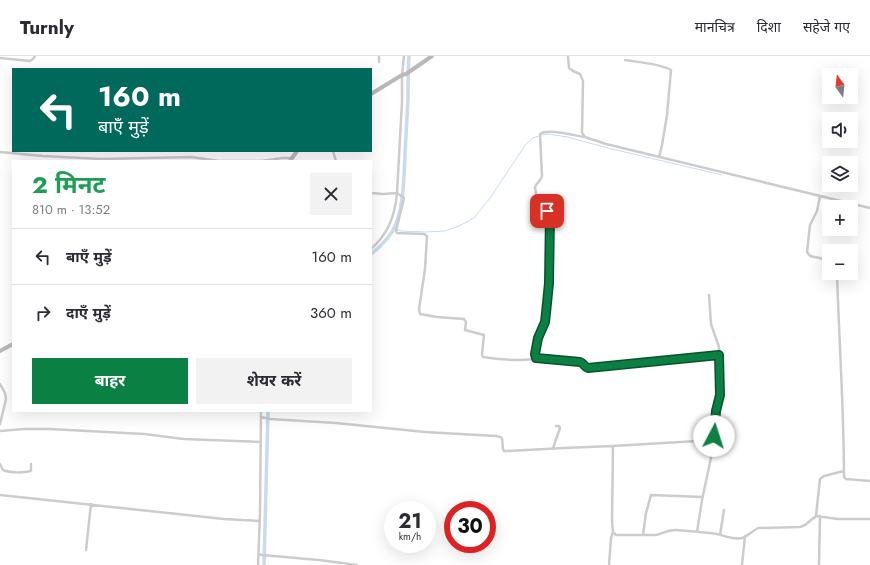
<!DOCTYPE html>
<html lang="hi">
<meta charset="utf-8">
<style>
body{margin:0;font-family:Jost,"Noto Sans Devanagari",sans-serif;background:#f2f2f3;color:#2b2b33;height:100vh;display:flex;flex-direction:column;font-size:15px;white-space:nowrap}
*{box-sizing:border-box;margin:0}
p{font-size:13px;color:#7c7c81}
.icon{flex:none;width:22px;height:22px;fill:none;stroke:currentColor;stroke-width:2;stroke-linecap:round;stroke-linejoin:round}
.map{position:relative;flex:1;overflow:hidden}
.sheet{position:absolute;left:12px;top:104px;width:360px;height:252px;display:flex;flex-direction:column;background:#fff;border-radius:0px;box-shadow:0 4px 16px #0002}
.sheet>*{flex:none}
.banner{position:absolute;left:12px;top:12px;width:360px;height:84px;border-radius:0px;box-shadow:0 4px 16px #0002;background:#00695c;color:#fff;overflow:hidden}
.needle{width:26px;rotate:345deg}
.buttons{position:absolute;left:822px;top:12px;display:grid;gap:8px}
.buttons a{display:grid;place-items:center;width:36px;height:36px;border-radius:0px;background:#fff;box-shadow:0 4px 16px #0002;font-size:20px}
.speed{position:absolute;left:384px;top:445px;display:flex;gap:8px;font-size:20px;font-weight:700;text-align:center}
.speed>*{display:grid;place-content:center;width:52px;height:52px;border-radius:50%;background:#fff;box-shadow:0 4px 16px #0002;line-height:1}
.speed small{font-size:10px;font-weight:400}
.speed .limit{border:6px solid #d22;background:#fff;color:#111}
.pin{position:absolute;display:grid;place-items:center;width:34px;height:34px;color:#fff;margin:-17px;border-radius:8px;box-shadow:0 2px 6px #0006}
.me{position:absolute;width:44px;margin:-22px;rotate:5deg;stroke-linejoin:round;filter:drop-shadow(0 0 3px #0008)}
.turn{display:flex;align-items:center;gap:14px;height:84px;padding:0 20px;font-size:18px}
.turn .icon{width:52px;height:52px;stroke-width:2.5}
.turn b{display:block;font-size:28px;line-height:34px}
.round{display:grid;place-items:center;flex:none;width:42px;height:42px;border-radius:0px;background:#f2f2f3}
.overview{display:flex;align-items:center;justify-content:space-between;height:68px;padding:0 20px}
h1{font-size:24px;font-weight:700;line-height:30px;color:#1e9e55}
.cta{display:flex;gap:8px;margin-top:auto;padding:8px 20px}
.cta a{flex:1;height:46px;border-radius:0px;background:#0b8043;color:#fff;font-size:16px;font-weight:700;line-height:46px;text-align:center}
.cta a+a{background:#f2f2f3;color:#2b2b33}
ul{padding:0;list-style:none}
li{display:flex;align-items:center;gap:12px;height:56px;padding:0 20px;border-top:1px solid #e1e1e2}
li div{flex:1}
li b{display:block;font-size:15px}
li em{font-style:normal}
header{display:flex;align-items:center;gap:24px;box-sizing:border-box;height:56px;padding:0 20px;background:#fff;border-bottom:1px solid #e1e1e2}
header strong{font-size:19px}
nav{display:flex;gap:22px;margin-inline-start:auto;font-size:14px}
.map>svg:first-child{display:block}
</style>
<header>
<strong>Turnly</strong>
<nav><a>मानचित्र</a><a>दिशा</a><a>सहेजे गए</a></nav>
</header>
<div class="map">
<svg width="870" height="509" viewBox="0 0 870 509">
<rect width="100%" height="100%" fill="#fff"/>
<g fill="none" stroke-linecap="round" stroke-linejoin="round">
<!-- stream -->
<path stroke="#c9dbec" stroke-width="1" d="M542,79L548,78L568,81L578,84L612,93L722,119
M393,172L401,175L426,176L445,175L459,170L474,162L490,142L526,88L533,82L539,80"/>
<!-- canal -->
<path stroke="#c9dbec" stroke-width="3.5" d="M371,198C378,193 387,183 392,176C404,155 404,122 405,98C406,80 407,61 408,43C408,28 408,14 409,0
M264,509L268,355"/>
<!-- street -->
<path stroke="#ccc" stroke-width="2.5" d="M568,0L569,12L573,15L580,18L583,25L582,77L585,81L606,88L808,137L870,152
M0,2L30,5L33,3L35,0
M625,4C637,6 662,8 671,14L667,59L662,89L659,101
M379,6V0
M585,81C575,80 549,72 540,78L542,120C541,125 537,126 535,131L538,152C541,156 546,154 550,156L549,227L546,257L545,266L538,282L535,299L536,302L582,306L586,311L588,312L719,299L720,339L717,352L712,397L702,444L697,476
M333,95L336,105
M0,96L43,100L101,103L191,101L219,105H262L282,102H292
M371,137L383,138L397,137L404,142L396,175L397,177L424,178L427,180L425,213L419,253L420,258L437,261L464,263L466,266L465,274L484,279L482,299L483,301C495,303 525,306 536,302
M820,140L817,155L810,169L807,196L810,200L829,204
M371,193C388,178 395,160 397,137L402,46V19L404,0
M837,217C839,285 844,353 844,421L846,423L870,425
M709,239L711,268L719,291V299
M0,328L5,337L6,343L0,368
M261,361L270,363L336,367L425,376L496,380L500,381L502,382L503,393L504,395H506L564,392L613,390L714,384
M0,375L24,373H50L144,378L184,383L261,386
M613,390L612,465L613,476L616,479H656C664,477 669,473 677,474C690,475 704,476 717,478C725,480 734,484 742,482C748,480 752,475 758,472L800,471L805,469L816,460L838,463H870
M553,392L560,372L559,370H556
M0,408L3,414C10,417 23,417 31,415V408
M0,439L224,463L260,465
M816,460L820,423L824,420L844,415
M643,479L646,457L651,439L703,441
M720,479L724,454
M86,494L91,448
M259,498L262,499L319,504L357,509
M258,509L260,457L261,355
M609,509L611,482L613,476
M742,509L745,480
M819,509L820,460"/>
<!-- secondary -->
<path stroke="#b9b9b9" stroke-width="4" d="M371,38L402,19L406,18L432,0
M290,105L297,95
M0,295L13,288"/>
</g>
<g fill="none" stroke-linecap="round" stroke-linejoin="round">
<!-- route casing -->
<g stroke="#07532c" stroke-width="10">
<path id="route" d="M547,155L550,156V158L549,227L546,257L545,266L538,282L535,298L536,302L580,306C584,307 584,311 588,312L719,299L720,339L716,355L714,380"/>
</g>
<!-- route -->
<use href="#route" stroke="#0b8043" stroke-width="7"/>
</g>
</svg>
<div class="buttons">
<a><svg class="needle" viewBox="-14 -14 28 28"><path d="M0-13l5 13h-10z" fill="#e53935"/><path d="M0 13l5-13h-10z" fill="#7c7c81"/></svg></a>
<a><svg class="icon" aria-label="sound" viewBox="0 0 24 24"><path d="M4 9h4l5-4v14l-5-4H4zM17 9q2 3 0 6"/></svg></a>
<a><svg class="icon" aria-label="layers" viewBox="0 0 24 24"><path d="M12 4l9 5-9 5-9-5zM3 14l9 5 9-5"/></svg></a>
<a>+</a>
<a>−</a>
</div>
<div class="speed"><div>21<small>km/h</small></div><div class="limit">30</div></div>
<div class="pin" style="left:547px;top:155px;background:#d93025"><svg class="icon" aria-label="arrive" viewBox="0 0 24 24"><path d="M6 21V4h12l-3 4 3 4H6"/></svg></div>
<svg class="me" style="left:714px;top:380px" viewBox="-20 -20 40 40"><circle r="19" fill="#fff"/><path d="M0-13L10 11 0 6-10 11z" fill="#0b8043"/></svg>
<div class="banner">
<div class="turn"><svg class="icon" aria-label="left" viewBox="0 0 24 24"><path d="M17 20v-9H6M10 6l-5 5 5 5"/></svg><div><b>160 m</b>बाएँ मुड़ें</div></div>
</div>
<section class="sheet">
<div class="overview"><div><h1>2 मिनट</h1><p>810 m · 13:52</p></div><a class="round"><svg class="icon" aria-label="close" viewBox="0 0 24 24"><path d="M6 6l12 12M18 6L6 18"/></svg></a></div>
<ul>
<li><svg class="icon" aria-label="left" viewBox="0 0 24 24"><path d="M17 20v-9H6M10 6l-5 5 5 5"/></svg><div><b>बाएँ मुड़ें</b></div><em>160 m</em></li>
<li><svg class="icon" aria-label="right" viewBox="0 0 24 24"><path d="M7 20v-9h11M14 6l5 5-5 5"/></svg><div><b>दाएँ मुड़ें</b></div><em>360 m</em></li>
</ul>
<div class="cta"><a>बाहर</a><a>शेयर करें</a></div>
</section>
</div>
